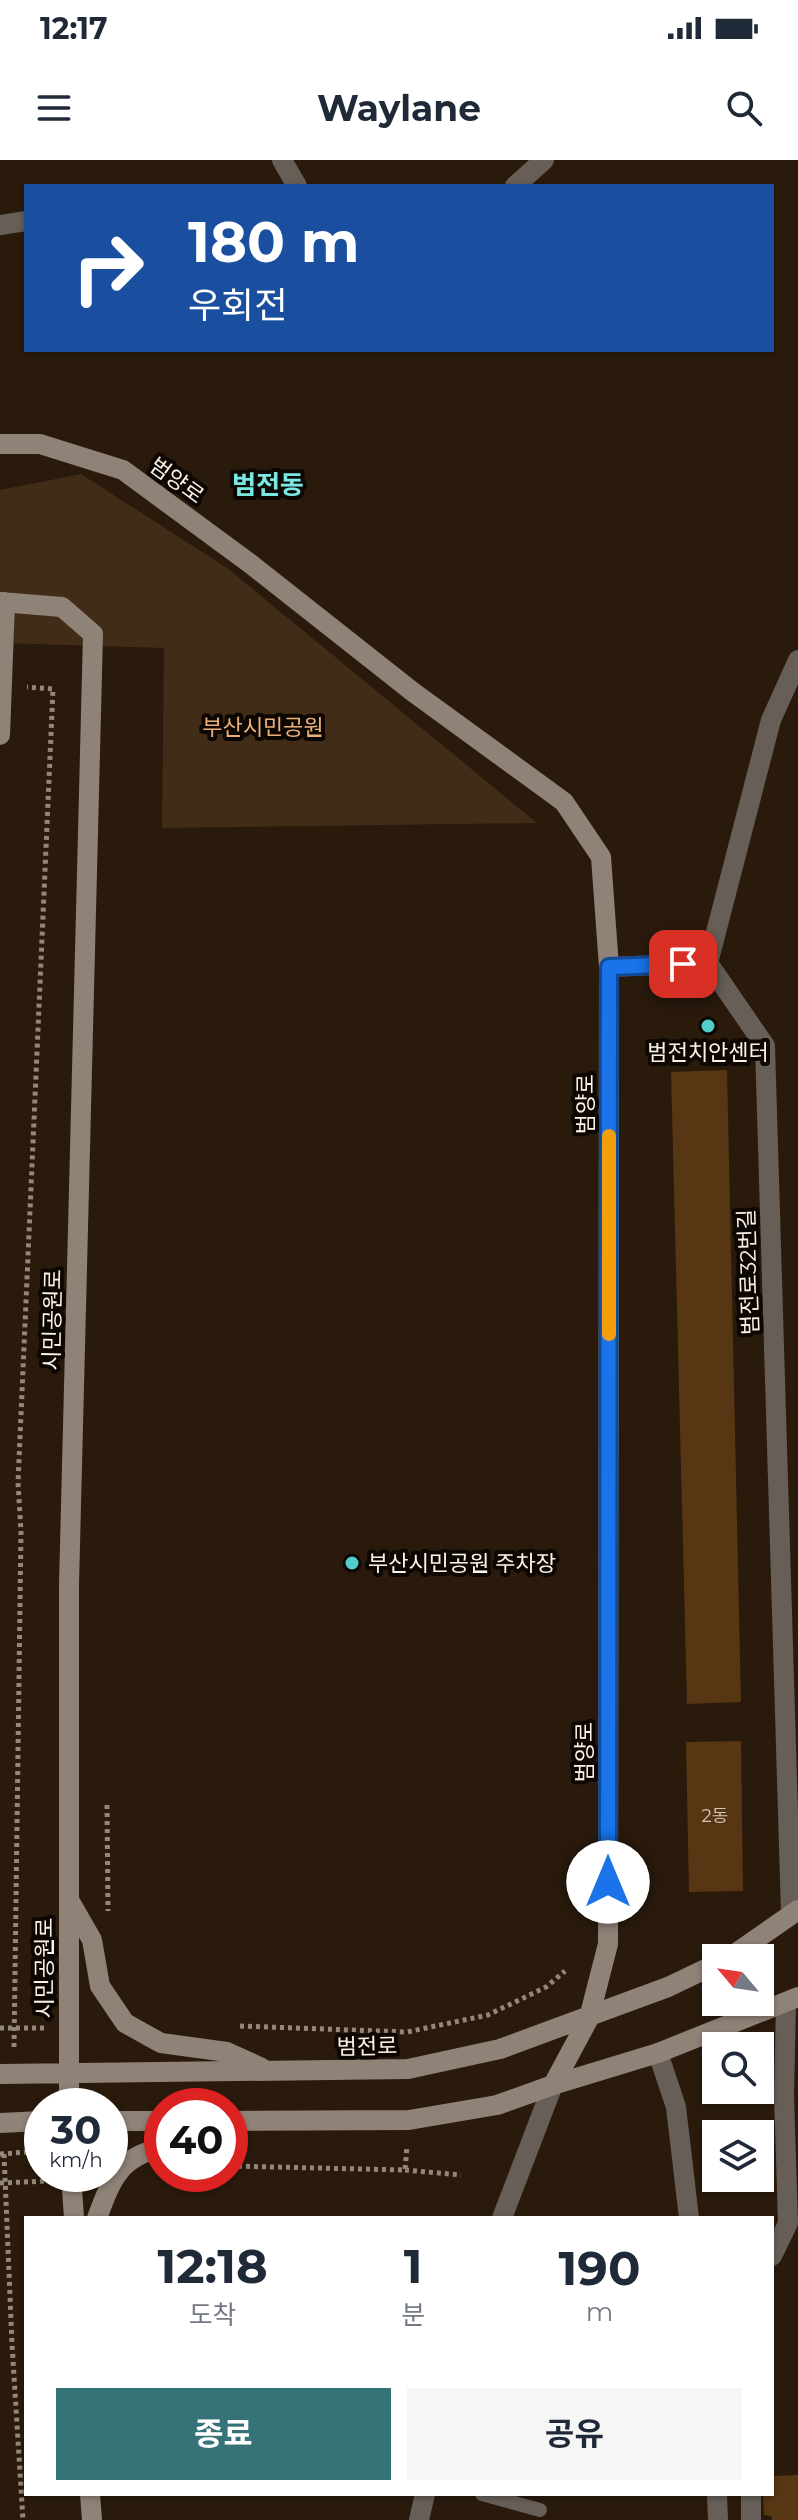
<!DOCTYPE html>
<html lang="ko">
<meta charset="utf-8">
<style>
body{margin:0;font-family:Montserrat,"Noto Sans KR",sans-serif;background:#f6f6f7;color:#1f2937;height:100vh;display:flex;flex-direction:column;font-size:30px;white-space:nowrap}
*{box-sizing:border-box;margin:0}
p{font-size:26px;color:#747a83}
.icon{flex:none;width:44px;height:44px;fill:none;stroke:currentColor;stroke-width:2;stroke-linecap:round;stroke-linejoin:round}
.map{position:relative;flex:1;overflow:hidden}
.panel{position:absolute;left:24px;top:2056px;width:750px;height:280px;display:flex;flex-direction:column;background:#fff;border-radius:0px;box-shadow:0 2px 6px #0004}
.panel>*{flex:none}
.guide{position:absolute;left:24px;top:24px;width:750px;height:168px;border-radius:0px;box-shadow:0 2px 6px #0004;background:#1a4fa0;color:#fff;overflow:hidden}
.needle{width:52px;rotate:299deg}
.buttons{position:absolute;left:702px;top:1784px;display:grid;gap:16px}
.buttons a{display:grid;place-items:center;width:72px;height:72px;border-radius:0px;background:#fff;box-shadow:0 2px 6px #0004;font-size:40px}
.speed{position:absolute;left:24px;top:1928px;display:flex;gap:16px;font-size:40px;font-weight:700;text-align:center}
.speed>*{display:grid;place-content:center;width:104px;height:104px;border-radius:50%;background:#fff;box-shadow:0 2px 6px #0004;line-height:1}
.speed small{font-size:20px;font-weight:400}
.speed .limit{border:12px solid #d22;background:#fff;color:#111}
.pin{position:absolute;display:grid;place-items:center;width:68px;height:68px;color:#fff;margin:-34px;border-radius:16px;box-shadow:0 4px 12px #0006}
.me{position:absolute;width:88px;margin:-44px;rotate:0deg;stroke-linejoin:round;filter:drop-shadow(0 0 6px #0008)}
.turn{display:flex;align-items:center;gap:28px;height:168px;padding:0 32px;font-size:36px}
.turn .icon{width:104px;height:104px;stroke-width:2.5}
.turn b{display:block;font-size:56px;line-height:68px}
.eta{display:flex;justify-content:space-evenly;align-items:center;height:136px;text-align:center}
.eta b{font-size:48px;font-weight:700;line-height:56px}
.cta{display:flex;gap:16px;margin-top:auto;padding:16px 32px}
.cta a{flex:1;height:92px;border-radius:0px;background:#367379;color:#fff;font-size:32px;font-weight:700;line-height:92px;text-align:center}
.cta a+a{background:#f6f6f7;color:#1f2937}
.status{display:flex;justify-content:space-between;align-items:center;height:56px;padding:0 40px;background:#fff;direction:ltr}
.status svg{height:22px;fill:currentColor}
header{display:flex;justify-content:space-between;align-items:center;height:104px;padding:0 32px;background:#fff;font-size:36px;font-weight:700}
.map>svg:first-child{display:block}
</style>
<div class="status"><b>12:17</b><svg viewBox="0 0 49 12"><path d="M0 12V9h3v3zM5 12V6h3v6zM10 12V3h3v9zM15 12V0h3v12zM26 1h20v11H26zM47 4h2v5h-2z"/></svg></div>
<header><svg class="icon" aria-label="menu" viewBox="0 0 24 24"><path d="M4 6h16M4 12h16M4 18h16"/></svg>Waylane<svg class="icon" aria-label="search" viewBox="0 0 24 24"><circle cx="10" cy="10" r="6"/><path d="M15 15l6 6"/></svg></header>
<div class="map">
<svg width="798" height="2360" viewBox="0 0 798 2360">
<rect width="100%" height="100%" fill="#291a0c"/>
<!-- green -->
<path fill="#412c18" d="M81,314L227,408L537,663L162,668L164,488L0,483V330Z"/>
<!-- building -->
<path fill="#573613" d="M727,910L741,1542L687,1544L671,912Z
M741,1581L743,1731L689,1732L686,1582Z
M798,2315V2360H772L771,2356L764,2355L763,2334H772V2316Z"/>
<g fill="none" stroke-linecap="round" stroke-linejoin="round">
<!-- path -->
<path stroke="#93867a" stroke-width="5" stroke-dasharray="4 4" stroke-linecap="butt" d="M107,1645L108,1751
M240,1866L407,1872L488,1855L546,1827L565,1811
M0,1868H44
M14,1887L21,1371L18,1323L53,529L27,527
M0,1994L42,1991
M4,1994L12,2184L23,2360
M230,2006L405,2010L407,1986
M405,2010L461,2015
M0,2023L47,2021"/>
<!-- lane -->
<path stroke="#665e57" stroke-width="14" d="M482,2334L540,2350"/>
<!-- street -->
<path stroke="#665e57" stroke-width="20" d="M282,0L297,26
M515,26L544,0
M0,65L26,61
M609,807L708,803
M791,1753L765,886L708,803L771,560L798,500
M658,1893L676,1947L689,2058
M502,2058L553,1925
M772,2096L788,2063L784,1935L786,1844
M717,2334L718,2360
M419,2360L425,2334
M751,2360V2334"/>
<!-- secondary -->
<path stroke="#8f8277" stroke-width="20" d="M0,284H40L123,310L252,405L413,532L564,642L601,697L609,807L608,1784L589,1858L553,1925
M0,442L62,447L93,474L69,1425V1946
M0,575L5,442
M69,1740L92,1780L100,1826L125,1863L161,1883L227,1892L262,1908
M729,1798L798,1750
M0,1914L408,1909L500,1889L668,1827L716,1804
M110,1961H162
M230,1961L409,1960L497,1945L553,1925L658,1893L798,1837
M0,1963L42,1961
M71,2014L74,2058
M97,2058C111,2021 119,1996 162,1988
M90,2334L92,2360"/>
</g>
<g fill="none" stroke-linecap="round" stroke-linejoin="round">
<!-- route casing -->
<g stroke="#114b97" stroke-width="20">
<path id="route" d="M608,1722L609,807L683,804"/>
</g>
<!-- route -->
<use href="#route" stroke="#1a73e8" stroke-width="14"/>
<!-- slow -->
<path stroke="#f59e0b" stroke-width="14" d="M609,1174V976"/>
</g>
<!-- markers -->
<g fill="#53cdc9" stroke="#0c0703" stroke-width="3">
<circle cx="708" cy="866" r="8"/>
<circle cx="352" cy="1403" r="8"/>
</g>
<g text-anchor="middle" stroke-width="8" stroke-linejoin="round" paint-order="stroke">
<!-- number labels -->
<g font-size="18" fill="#d4c3b4">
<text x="715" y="1662">2동</text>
</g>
<!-- street labels -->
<g font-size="22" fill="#fdf2e9" stroke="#0c0703">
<text transform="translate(177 320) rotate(36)" y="8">범양로</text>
<text transform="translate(585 944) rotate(-90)" y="8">범양로</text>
<text transform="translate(748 1112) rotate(-92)" y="8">범전로32번길</text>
<text transform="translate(52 1160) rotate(-89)" y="8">시민공원로</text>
<text transform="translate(584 1592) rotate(-90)" y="8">범양로</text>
<text transform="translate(44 1808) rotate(-90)" y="8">시민공원로</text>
<text transform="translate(367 1886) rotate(-1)" y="8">범전로</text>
</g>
<!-- park labels -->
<g font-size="22" fill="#ecb17b" stroke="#0c0703">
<text x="263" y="575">부산시민공원</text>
</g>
<!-- poi labels -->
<g font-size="22" fill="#fdf2e9" stroke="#0c0703">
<text x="708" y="900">범전치안센터</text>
<text x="368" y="1411" text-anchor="start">부산시민공원 주차장</text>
</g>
<!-- quarter labels -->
<g font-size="26" font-weight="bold" fill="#7be7e3" stroke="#0c0703">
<text x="268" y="334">범전동</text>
</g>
</g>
</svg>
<div class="buttons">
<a><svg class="needle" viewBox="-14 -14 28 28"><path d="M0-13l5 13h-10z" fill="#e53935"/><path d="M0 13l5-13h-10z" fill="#747a83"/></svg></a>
<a><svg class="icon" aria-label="search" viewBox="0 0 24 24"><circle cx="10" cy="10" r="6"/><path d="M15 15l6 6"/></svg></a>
<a><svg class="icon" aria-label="layers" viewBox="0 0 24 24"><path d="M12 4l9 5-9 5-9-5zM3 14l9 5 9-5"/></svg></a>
</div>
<div class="speed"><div>30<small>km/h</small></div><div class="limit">40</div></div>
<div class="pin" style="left:683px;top:804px;background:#d93025"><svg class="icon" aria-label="arrive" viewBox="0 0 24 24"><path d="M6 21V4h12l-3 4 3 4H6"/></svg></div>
<svg class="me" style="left:608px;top:1722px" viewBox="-20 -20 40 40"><circle r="19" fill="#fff"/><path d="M0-13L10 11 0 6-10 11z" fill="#1a73e8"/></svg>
<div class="guide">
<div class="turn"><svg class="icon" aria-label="right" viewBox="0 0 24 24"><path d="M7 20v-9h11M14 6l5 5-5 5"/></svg><div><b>180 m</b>우회전</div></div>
</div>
<section class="panel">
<div class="eta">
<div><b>12:18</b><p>도착</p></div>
<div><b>1</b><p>분</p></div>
<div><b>190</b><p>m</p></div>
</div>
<div class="cta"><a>종료</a><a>공유</a></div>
</section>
</div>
